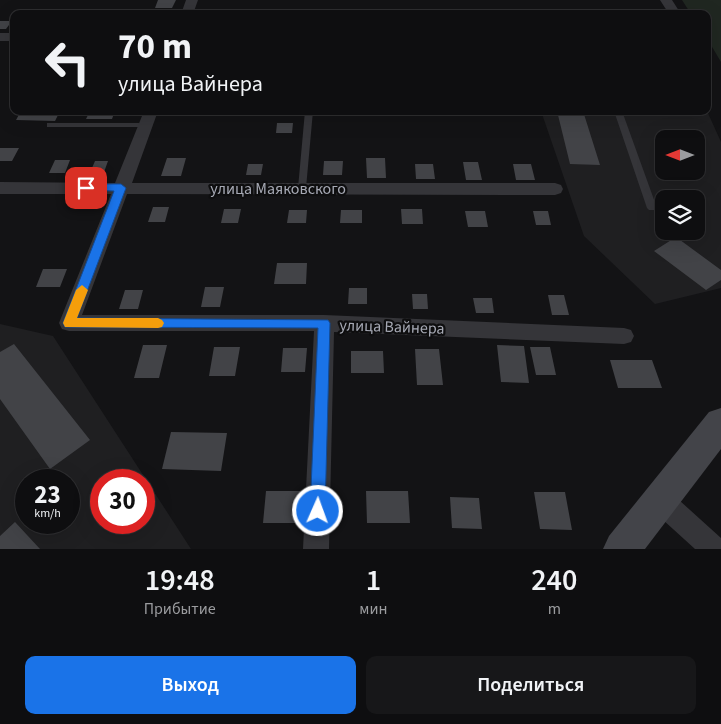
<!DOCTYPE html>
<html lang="ru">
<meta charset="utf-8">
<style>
body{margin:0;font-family:"Source Sans 3",sans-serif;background:#171719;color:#f1f3f6;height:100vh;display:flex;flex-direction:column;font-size:19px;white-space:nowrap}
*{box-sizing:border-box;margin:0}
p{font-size:16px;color:#9b9c9f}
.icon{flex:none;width:28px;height:28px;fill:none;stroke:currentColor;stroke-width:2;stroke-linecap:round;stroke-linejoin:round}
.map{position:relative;height:549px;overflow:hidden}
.details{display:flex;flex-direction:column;background:#0e0e10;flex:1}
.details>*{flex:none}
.top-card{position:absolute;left:10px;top:10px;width:701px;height:105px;border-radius:10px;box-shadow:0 5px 20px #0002,0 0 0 1px #2e2e30;background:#0e0e10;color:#f1f3f6;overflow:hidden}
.needle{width:32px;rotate:270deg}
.buttons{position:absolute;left:655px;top:130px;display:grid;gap:10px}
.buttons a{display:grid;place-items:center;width:50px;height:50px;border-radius:10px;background:#0e0e10;box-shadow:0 5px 20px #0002,0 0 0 1px #2e2e30;font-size:25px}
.speed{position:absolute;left:15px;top:469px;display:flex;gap:10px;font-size:25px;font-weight:700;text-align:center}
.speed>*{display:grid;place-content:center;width:65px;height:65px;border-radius:50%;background:#0e0e10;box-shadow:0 5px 20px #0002,0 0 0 1px #2e2e30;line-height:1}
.speed small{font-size:12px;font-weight:400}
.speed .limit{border:8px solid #d22;background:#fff;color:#111}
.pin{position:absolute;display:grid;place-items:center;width:42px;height:42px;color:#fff;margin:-21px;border-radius:10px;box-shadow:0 2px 8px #0006}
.me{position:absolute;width:55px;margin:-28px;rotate:2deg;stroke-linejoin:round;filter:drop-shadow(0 0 4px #0008)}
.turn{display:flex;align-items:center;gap:18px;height:105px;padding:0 25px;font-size:22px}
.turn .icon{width:65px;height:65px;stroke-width:2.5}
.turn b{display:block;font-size:35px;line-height:42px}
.eta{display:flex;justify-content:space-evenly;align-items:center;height:85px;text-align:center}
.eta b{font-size:30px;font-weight:600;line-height:35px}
.action{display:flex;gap:10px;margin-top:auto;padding:10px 25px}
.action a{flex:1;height:58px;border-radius:10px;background:#1a73e8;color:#fff;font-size:20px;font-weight:600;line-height:58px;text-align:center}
.action a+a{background:#171719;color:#f1f3f6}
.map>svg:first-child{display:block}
</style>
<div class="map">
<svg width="721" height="549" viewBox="0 0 721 549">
<rect width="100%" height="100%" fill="#131315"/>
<!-- built -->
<path fill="#1f1f21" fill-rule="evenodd" d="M541,111H707L721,142V288L655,304L584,236ZM664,139H696V171H664ZM664,199H696V231H664Z
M0,324L53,336L191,549H0ZM26,480H69V522H26ZM101,480H144V522H101Z"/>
<!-- green -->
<path fill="#202721" d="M682,0H721V62L708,40V14H691Z"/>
<!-- building -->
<path fill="#424347" d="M158,0H176L172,8H155Z
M0,21H12L6,29H0Z
M21,111H60L55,121L16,120Z
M90,111H115L112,119H86Z
M557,111H583L600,165L570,164Z
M277,123H293L292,133H276Z
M0,148H19L12,161H0Z
M167,158H186L181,176H161Z
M366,158H385L386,178H367Z
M55,160H70L65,173H49Z
M95,161H108L103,175H89Z
M324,161H343L342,175H323Z
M463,162H478L482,180H466Z
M248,164H263L261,175H246Z
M415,164H433L435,179H416Z
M513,164H531L535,180H516Z
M153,207H169L165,222H148Z
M224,209H241L238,223H221Z
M401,209H422L423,224H402Z
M289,210H307L306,223H287Z
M341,210H362V223H340Z
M465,211H485L488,227H468Z
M533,211H548L551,225H536Z
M676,237L721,270V280L706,290L654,251Z
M277,263H307L306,284H274Z
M43,269H67L60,287H36Z
M205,287H224L220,307H201Z
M349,288H367V304H348Z
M125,290H143L138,309H119Z
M412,294H427L428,309H413Z
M548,295H564L569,315H552Z
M473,298H492L494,313H476Z
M14,344L90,440L50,469L0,399V352Z
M143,345H167L159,378H134Z
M497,345L524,346L529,383L501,382Z
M214,347H240L235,376H209Z
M530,347H550L556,375H536Z
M283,348H307L305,372H281Z
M415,349H439L443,385H417Z
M351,351H383L384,373H351Z
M610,360H652L662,388H618Z
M171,432L227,433L221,471L162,469Z
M266,491H300L298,523H263Z
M366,491H408L410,523H367Z
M534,492H565L572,530L540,529Z
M450,497L479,498L482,529L452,528Z
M15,522L40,549H0V536Z"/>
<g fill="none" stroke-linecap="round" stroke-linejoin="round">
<!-- service -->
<path fill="#353539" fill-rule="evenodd" d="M305,111H313L306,188L302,191L298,188Z
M614,111H622L657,208L655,210H649L647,208Z
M47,123H146L150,125L146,127H47Z"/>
<!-- minor -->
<path fill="#353539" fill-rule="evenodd" d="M186,0H198L193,14H181Z
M660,0H672L681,14H669Z
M0,33H14V41H0Z
M144,111H158L132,183H555L561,185L563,189L561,193L555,195L127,194L82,315H324L624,328L631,330L634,336L631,342L624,344L334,332L329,549H303L314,331H69L62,329L59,323L111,194H0V182L115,183Z
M660,488L669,491L721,538V549H695L651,509L648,500L651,491Z"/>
<!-- secondary -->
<path fill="#434449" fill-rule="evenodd" d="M721,408V449L645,549H603L609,536L709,412Z"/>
</g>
<!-- route -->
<path fill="#1a73e8" stroke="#114b97" d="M86,184H121L126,188L77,318L328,320L330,323L325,511L323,517L318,519L312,517L310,511L318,328L65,327L63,323L114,191L83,190L81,188Z"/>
<!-- slow -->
<path fill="#f59e0b" d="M82,285L88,290L77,318H158L162,320L164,323L162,327L158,328L65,327L63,323L76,290Z"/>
<g text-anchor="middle" stroke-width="4.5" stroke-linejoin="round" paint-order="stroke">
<!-- street labels -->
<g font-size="16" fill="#a6a9b4" stroke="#0e0e0f">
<text x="278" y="194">улица Маяковского</text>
<text transform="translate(392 326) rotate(2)" y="6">улица Вайнера</text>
</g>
</g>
</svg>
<div class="buttons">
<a><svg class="needle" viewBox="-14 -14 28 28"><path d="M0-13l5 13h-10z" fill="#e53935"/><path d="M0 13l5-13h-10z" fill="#9b9c9f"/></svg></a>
<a><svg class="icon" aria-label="layers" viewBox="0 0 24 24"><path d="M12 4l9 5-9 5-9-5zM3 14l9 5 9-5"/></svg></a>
</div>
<div class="speed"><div>23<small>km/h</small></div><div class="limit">30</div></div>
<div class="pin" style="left:86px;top:188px;background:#d93025"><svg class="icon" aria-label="arrive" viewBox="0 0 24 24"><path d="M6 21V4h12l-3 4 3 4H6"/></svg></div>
<svg class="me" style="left:318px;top:511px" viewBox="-20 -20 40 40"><circle r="17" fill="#1a73e8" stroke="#fff" stroke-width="3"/><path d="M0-11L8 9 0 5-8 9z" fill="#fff"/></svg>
<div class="top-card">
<div class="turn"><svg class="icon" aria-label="left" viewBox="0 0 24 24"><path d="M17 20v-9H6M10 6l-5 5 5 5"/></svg><div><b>70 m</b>улица Вайнера</div></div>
</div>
</div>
<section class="details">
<div class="eta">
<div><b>19:48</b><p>Прибытие</p></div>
<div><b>1</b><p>мин</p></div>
<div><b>240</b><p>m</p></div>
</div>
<div class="action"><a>Выход</a><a>Поделиться</a></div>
</section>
